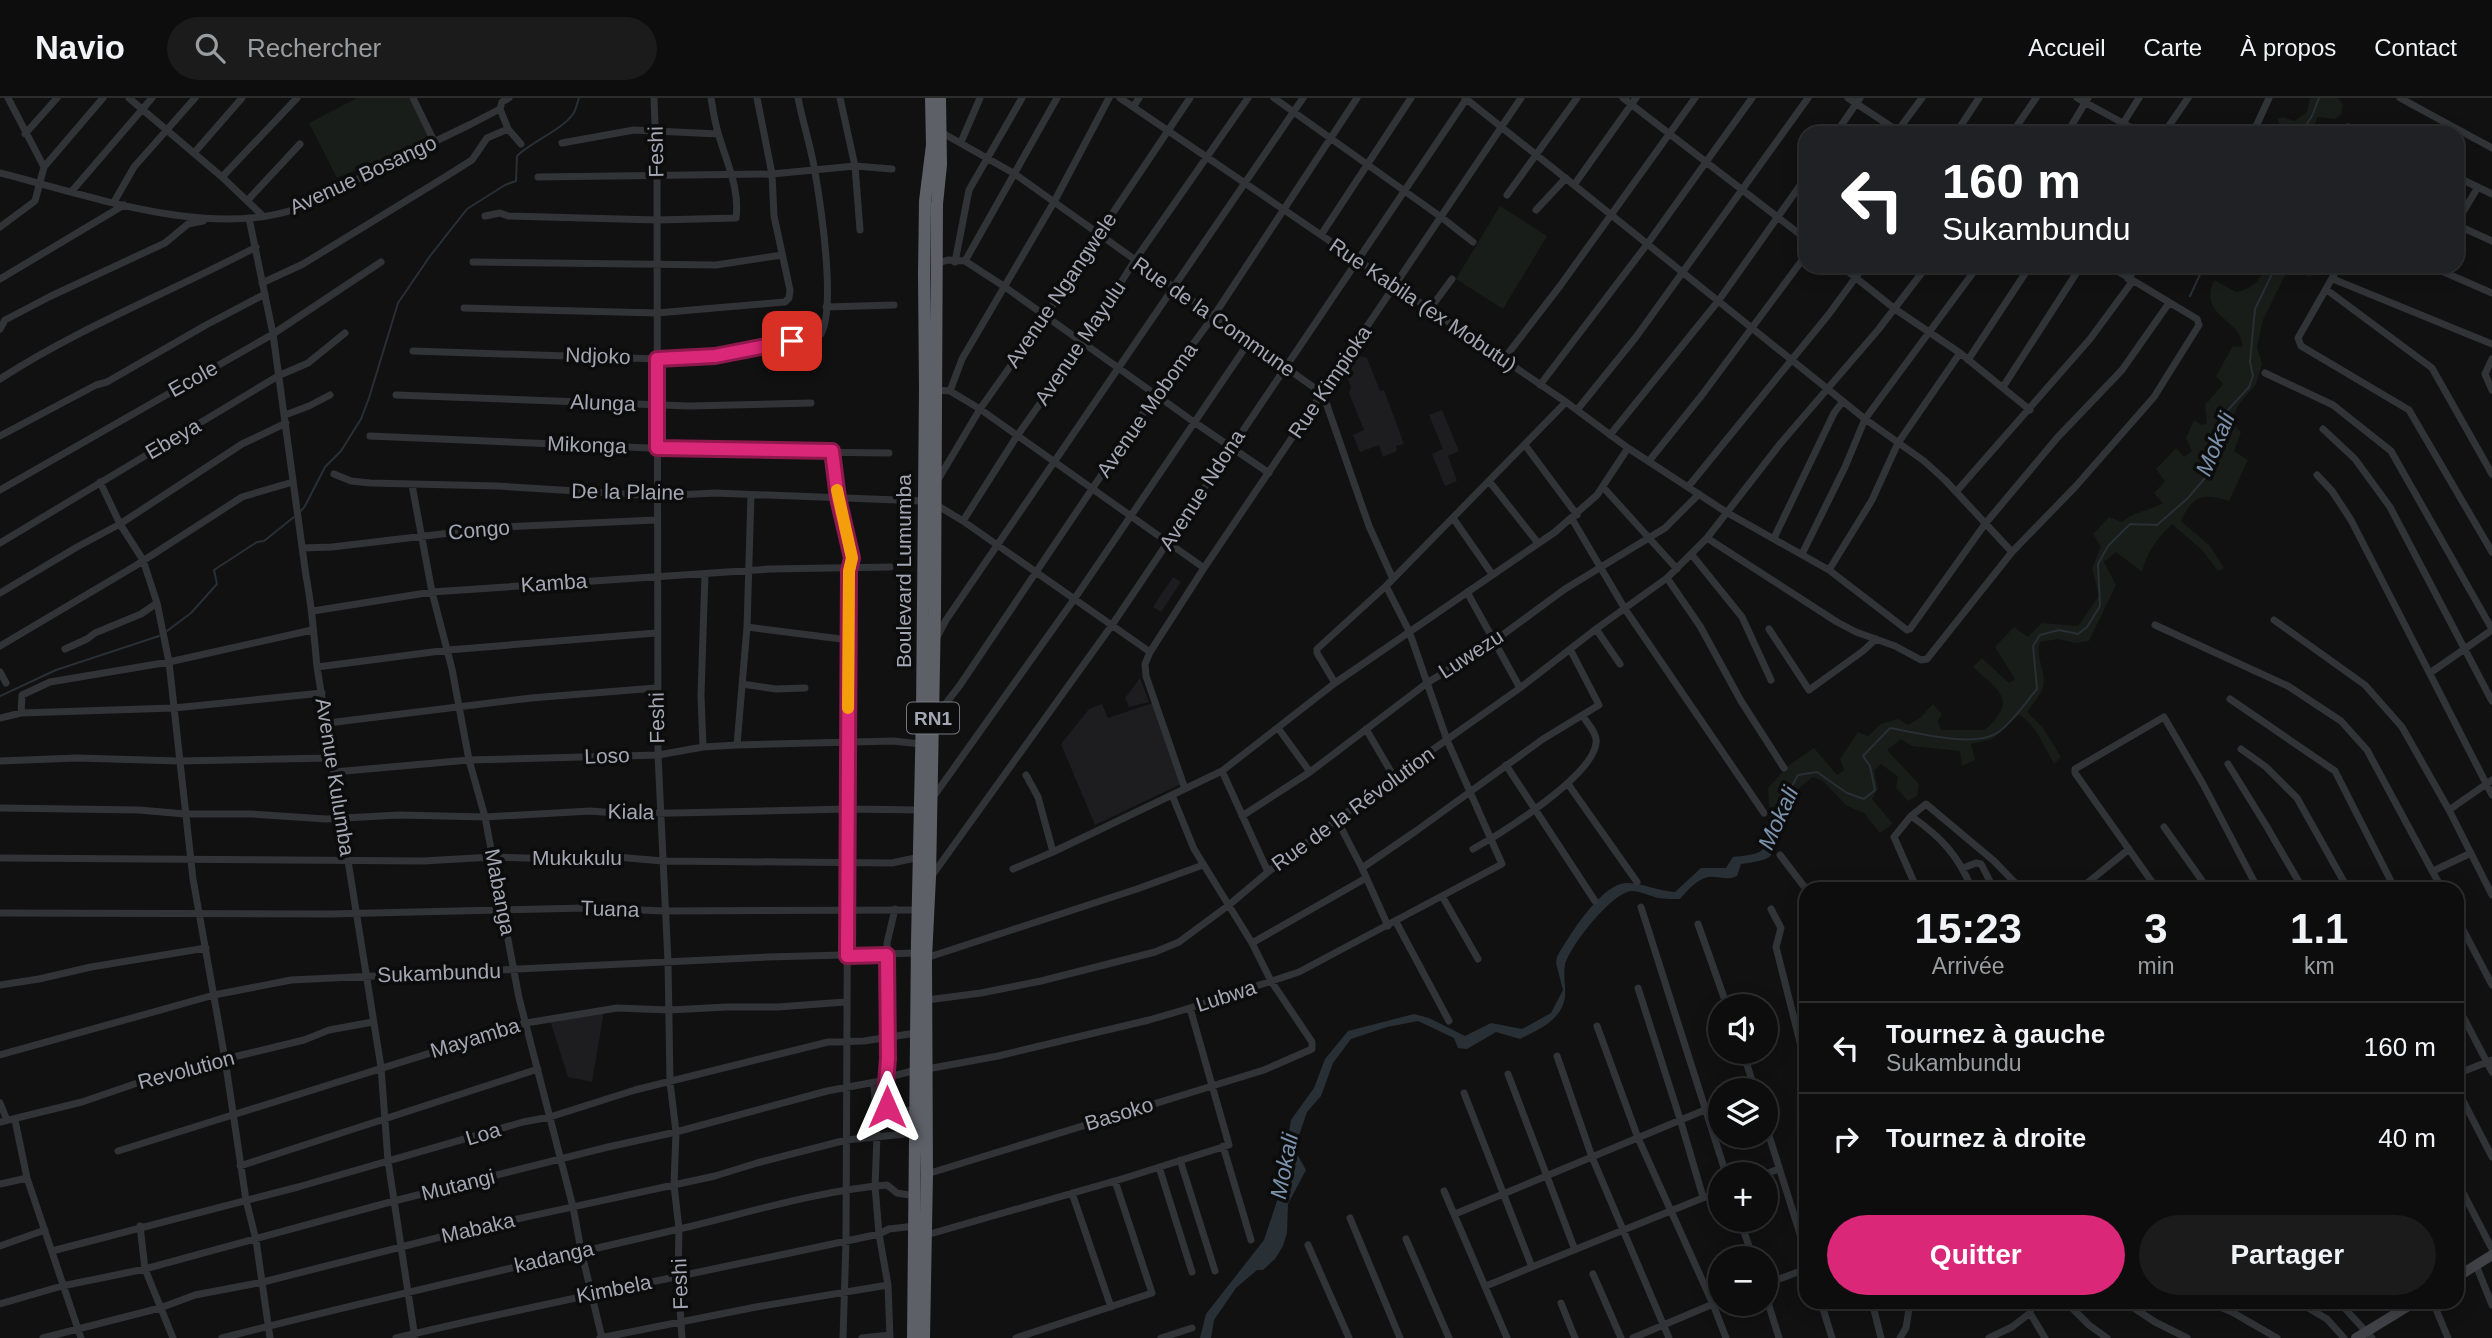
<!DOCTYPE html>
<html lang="fr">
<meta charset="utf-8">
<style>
body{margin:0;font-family:Helvetica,sans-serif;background:#1b1b1c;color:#f1f3f6;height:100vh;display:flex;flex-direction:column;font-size:26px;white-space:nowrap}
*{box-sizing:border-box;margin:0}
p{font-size:23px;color:#9a9c9e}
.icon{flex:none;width:38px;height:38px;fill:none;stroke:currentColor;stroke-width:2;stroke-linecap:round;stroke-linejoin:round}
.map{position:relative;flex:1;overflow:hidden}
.details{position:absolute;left:1799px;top:784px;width:665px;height:427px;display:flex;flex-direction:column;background:#0d0d0e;border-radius:21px;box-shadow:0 4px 18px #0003,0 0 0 2px #2d2d2e}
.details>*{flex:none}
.top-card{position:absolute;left:1799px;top:28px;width:665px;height:147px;border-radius:21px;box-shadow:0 4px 18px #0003,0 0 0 2px #2d2d2e;background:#202124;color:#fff;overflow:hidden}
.tools{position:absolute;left:1708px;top:896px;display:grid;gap:14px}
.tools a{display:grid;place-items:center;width:70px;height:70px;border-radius:50%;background:#0d0d0e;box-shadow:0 4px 18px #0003,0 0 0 2px #2d2d2e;font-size:35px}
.pin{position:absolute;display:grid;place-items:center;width:60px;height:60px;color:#fff;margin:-30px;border-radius:14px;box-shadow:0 4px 10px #0006}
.me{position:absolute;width:77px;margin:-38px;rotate:0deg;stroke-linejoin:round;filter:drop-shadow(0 0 5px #0008)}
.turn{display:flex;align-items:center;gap:24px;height:147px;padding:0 28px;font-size:32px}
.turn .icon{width:91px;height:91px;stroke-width:2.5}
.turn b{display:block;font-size:49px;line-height:60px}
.eta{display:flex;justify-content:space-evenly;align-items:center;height:119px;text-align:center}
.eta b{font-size:42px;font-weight:800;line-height:49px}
.button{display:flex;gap:14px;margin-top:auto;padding:14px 28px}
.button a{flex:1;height:80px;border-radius:42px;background:#db2777;color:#fff;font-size:28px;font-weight:800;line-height:80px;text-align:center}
.button a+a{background:#1b1b1c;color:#f1f3f6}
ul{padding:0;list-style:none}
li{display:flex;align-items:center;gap:21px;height:91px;padding:0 28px;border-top:2px solid #2d2d2e}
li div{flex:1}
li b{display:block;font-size:26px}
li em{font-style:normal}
header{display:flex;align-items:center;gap:42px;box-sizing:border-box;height:98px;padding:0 35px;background:#0d0d0e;border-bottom:2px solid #2d2d2e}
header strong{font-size:33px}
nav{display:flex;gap:38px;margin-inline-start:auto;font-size:24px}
.search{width:490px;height:63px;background:#1b1b1c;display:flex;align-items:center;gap:18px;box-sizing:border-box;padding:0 24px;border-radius:38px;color:#9a9c9e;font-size:26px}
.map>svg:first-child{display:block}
</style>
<header>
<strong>Navio</strong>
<div class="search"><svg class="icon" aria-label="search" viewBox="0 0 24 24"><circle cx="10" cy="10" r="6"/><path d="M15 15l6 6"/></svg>Rechercher</div>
<nav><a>Accueil</a><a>Carte</a><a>À propos</a><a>Contact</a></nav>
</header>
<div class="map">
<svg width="2492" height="1240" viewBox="0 0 2492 1240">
<rect width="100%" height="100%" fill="#111112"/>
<!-- built -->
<path fill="#1d1d1f" d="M1360,258L1367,260L1380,293L1384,292L1404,346L1396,348L1397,353L1383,359L1379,347L1360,354L1353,337L1364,332L1349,295L1351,289L1344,271L1353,260Z
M1442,312L1459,353L1448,358L1457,383L1445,388L1432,356L1443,351L1429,317Z
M1173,479L1181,484L1161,514L1153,509Z
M1140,580L1149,604L1129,609L1125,600Z
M1153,605L1181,686L1095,727L1061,646L1089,611L1102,606L1108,620Z
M604,913L592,984L568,979L549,919Z"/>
<!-- green -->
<path fill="#181d19" d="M357,0H409L430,41L337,80L309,25Z
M2310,0H2338L2343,7L2341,16L2335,21L2318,19L2314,27L2316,31L2311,35H2284L2277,21L2283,19L2294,23L2307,14Z
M1500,108L1547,138L1503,211L1456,181Z
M2267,168H2315L2310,179L2289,169L2263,222L2257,249L2262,266L2256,286L2239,306L2231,323L2241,334L2234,353L2248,362L2229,403C2203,395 2193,397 2181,423L2210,448L2224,470L2218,473L2202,452L2172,426C2157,441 2147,453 2142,474L2116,454L2104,464L2116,487L2089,543L2075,545L2058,541L2040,544C2035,561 2047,574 2043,589C2041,597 2032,607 2027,614L2043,630L2061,659L2054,666C2045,650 2035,625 2019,617L1992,641L1971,646L1975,662L1962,668L1960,653L1912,648L1901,641L1887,652L1919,686L1917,698L1908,703L1896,690L1898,679L1881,666L1874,673L1878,691L1872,701L1893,726L1880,735L1864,715L1847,708L1823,683L1813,679C1796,691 1788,701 1781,721L1776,718L1770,720L1768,690L1788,668L1814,650L1837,677L1844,672L1840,661L1858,634L1868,638L1881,626L1898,621L1908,627L1920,620L1933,606L1942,616L1938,623L1941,632H1985C2018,601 2000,594 1973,569L1982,560L2009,585L2015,581L1995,549L2014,529L2028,539L2042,525L2078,528L2099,498L2092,470L2101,449L2093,436L2109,419L2122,424C2135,413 2149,413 2163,405L2154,395L2165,383L2156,371L2176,350L2184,359L2192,353L2186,340L2194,322L2202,327L2207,325L2205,307L2223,286L2216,278L2233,248L2242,249C2245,222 2197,220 2214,182L2236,194C2254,190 2259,183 2267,168Z"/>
<!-- water -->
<path fill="#282f35" d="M1776,718L1781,721C1769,755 1786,760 1741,766L1737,778C1727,783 1719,778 1708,779C1697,781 1687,793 1680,801C1673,801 1665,801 1658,800C1650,798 1640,793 1632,793C1613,793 1569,849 1565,867C1562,881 1569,895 1562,909C1555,925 1534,934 1520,941L1496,934L1467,951L1458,950L1454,940L1418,923L1387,929L1351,941L1333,965L1321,998L1307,1014L1296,1046V1054L1306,1072L1288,1106L1287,1135L1283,1148L1275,1161L1263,1172H1257L1236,1190L1214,1222L1211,1240H1200L1206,1216L1264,1142L1285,1079V1056L1291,1022L1314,990L1325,961L1348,933L1414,916L1429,920L1465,938L1491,925L1522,931L1551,915L1563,892L1556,865L1557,859C1569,838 1601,786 1626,785C1642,785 1659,793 1675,794L1701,770H1726L1733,759C1757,756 1772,757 1766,727L1770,720Z"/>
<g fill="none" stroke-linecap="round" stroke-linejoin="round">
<!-- stream -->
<path stroke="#282f35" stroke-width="2" d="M2301,35L2312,18L2319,0
M2190,198L2204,168
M301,413L305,408L325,369L341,353L361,321L369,300L398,205L430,158L467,111L505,87L516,83L517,58C531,44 562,32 573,16C576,12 577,5 579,0
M167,533L191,515L217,486L214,472L257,444L264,443L294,419
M0,598L56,572L159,538
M1774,720L1798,677L1817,674L1847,695L1864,701L1875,692L1870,668L1863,658L1890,630C1919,635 1972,650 1997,635C2012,625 2025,605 2037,591L2033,548L2040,537L2059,532L2078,536L2087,529L2100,508L2098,466L2108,448L2130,426L2157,427L2188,400L2205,380L2224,338L2227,313L2249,289L2253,278L2250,264L2255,211L2276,168"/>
<!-- street -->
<path stroke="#323337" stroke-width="7" d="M129,0L222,79L263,118
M413,0L434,43
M654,0L657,78L658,657L668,864L670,984L676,1034L674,1087L679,1131L678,1179L682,1240
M840,0L855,68L860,132
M1120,0L1566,304L1628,350L1726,414L1829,472L1907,532L1910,531L1985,426L2057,340L2122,272L2169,205
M1274,0L1441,119L1473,144
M1465,0L1574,87L1636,0
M1623,0L1806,141
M1848,0L1901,35
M2077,0L2141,35
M2400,0L2492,50
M1133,9L1139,0
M500,11L508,31L521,46
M2348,29L2361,35
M939,33L1015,76L1323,296L1369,428L1393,481
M1836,35L1860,0
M1896,35L1922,0
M1956,35L1979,0
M2012,35L2036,0
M2067,35L2088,0
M2117,35L2139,0
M2164,35L2188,0
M2253,35L2269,0
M25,36L57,0
M961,44L980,0
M562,45L634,32L718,36
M194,55L242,0
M44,69L103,0
M0,75C87,97 211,142 298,110L471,26L500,11L502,4L509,0
M222,79L297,0
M538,79L772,76L855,68L892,71
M2457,79L2492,96
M1574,87L1865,321L1924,363L1945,382L2012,454
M72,93L152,0
M1507,97L1577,0
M247,103L300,46
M114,104L134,69L195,0
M1536,112L1566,80
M485,118L500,115L508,118L657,122L736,120C740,92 727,65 719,38C715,26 713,13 711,0
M249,120L273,236L306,478C312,508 314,538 317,569L381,969L388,1063L415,1240
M2457,124L2478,89
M2457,127L2492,143
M0,129L35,103L44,69L8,0
M1321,137L1411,0
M965,163L1057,0
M473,164L716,167L782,157
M955,164L969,92L1022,0
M938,165L948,162L965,163L1005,189L1194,324L1269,375
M1841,168L1895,211L1960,255L2030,312
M2339,168L2298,240L2301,248L2409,312L2492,454
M2430,168L2492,195
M0,181L124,107
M2128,181L2137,168
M2333,181L2492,246
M262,185L303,166L445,79L472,62L487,40L508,31
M2327,192L2432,270L2492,376
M826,209L894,207
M464,210L657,215L785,204L789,200L790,192L774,118L772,76L757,0
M1429,212L1452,181
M0,231L5,222L51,198L165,145L188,126L203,123
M413,253L658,261C713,260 767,250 821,236C836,209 821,108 815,74C811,49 803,25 798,0
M2492,261L2485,276L2492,292
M1503,262L1560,188L1695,0
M1968,262L2030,168
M2265,275L2333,307L2391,353L2492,531
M0,281C80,229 171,194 256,149
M1540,287L1648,145L1752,0
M2003,289L2081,168
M936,292L950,293L962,261L1054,104L1109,0
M950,293L980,311L1204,470
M396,297L689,308L811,305
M1577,312L1636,239L1808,0
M285,317L309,308L330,297
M2323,331L2355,361L2390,409L2492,603
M1610,337L1719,202L1806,79
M0,338L96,287L107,284L206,227L265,196
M370,338L720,353L889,355
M1525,347L1577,417
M832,353L838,400L852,460L849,473L846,1143L843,1240
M1649,363L1702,297L1806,157
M334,376L351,383L370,385L497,388L657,398L715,395L923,403L935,406L963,423L1150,554
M2317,377L2332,393L2351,422L2492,697
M1489,383L1538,445
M100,384L120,426L143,462L157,505L169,564L193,781L225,961L246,1102L256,1142L270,1240
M936,385L980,311L1046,218L1098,137L1190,0
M412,387L432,494L452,571L469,662L485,719L519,900L573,1109L581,1152L602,1240
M1603,389L1677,471
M1688,389L1829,216L1864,168
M0,392L273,236L381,164
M1956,394L2090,241L2132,184
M1453,420L1492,476
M1572,421L1625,511L1764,715
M963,423L1017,338L1083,245L1135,162L1248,0
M1707,440L1837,524L1856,534L1895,548L1921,562L1927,561L2012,454L2076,388L2154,299L2199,227L2197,221L2109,168
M1774,440L1834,315L1843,303
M0,445L278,278L308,265L345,235
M302,450L332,449L501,429L656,422
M1802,456L1845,369L1865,321L1978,168
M1692,457L1742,519L1771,582
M1829,472L1872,402L1898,345L1960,255
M1667,480L1700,528L1741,603L1784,670
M1467,494L1520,590
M0,495L77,449L120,426L242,346L286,325
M313,513L432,494L770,471L890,469
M2274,522L2365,587L2402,629L2449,712L2492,797
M2155,527L2288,588L2341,623L2367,652L2442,791
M747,529L849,542
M1596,531L1620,566
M1769,531L1809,592L1863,553L1876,541
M936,541L946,522L1303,0
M0,548L135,468L242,399L293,384
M65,551L87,541L95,535L141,516L157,505
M317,569L448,552L656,535
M0,574L6,585
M2430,575L2492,532
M1335,585L1317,555V551L1386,488L1566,304
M742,586L776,591L805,590
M2230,601L2335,673L2395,791
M21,615L22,597L50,584L169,564L312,532
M0,620L21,615L174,610L322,595
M934,621L960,587L1156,296L1213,219L1357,0
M328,625L531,600L656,590
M1278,630L1310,674
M1366,631L1394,679
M737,647L747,529L751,397
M703,649L701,597L705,476
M2241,651L2266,669L2297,700L2348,791
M0,663L77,660L179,663L331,660
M2228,666L2267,729L2303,791
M1506,667L1595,803
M1222,673L1268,774
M334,674L469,662L658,657L703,649L737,647L893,643L921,646
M1026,677L1038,699L1053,754
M1568,686L1637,784
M1185,691L1146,578L1145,566L1150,554L1204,470L1521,0
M934,698L1075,500L1249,244
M0,710L139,712L185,716H252L326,721L399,717L485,719L590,713L628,716L848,711L921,712
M2449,712L2492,682
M1242,718L1310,674L1427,585L1493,544L1565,491L1665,430L1699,396
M1911,718C1941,739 1958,757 1972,791
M1337,722L1362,770L1388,828
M2164,729L2208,791
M1473,751C1502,735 1593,678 1596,645C1598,636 1587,625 1582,617
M1780,757L1806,791
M0,760L423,763L493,759L562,761L616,759L663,763L892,765L920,759
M1362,770L1416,733L1543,641L1599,607L1570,551
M1963,770L1976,765L1981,766L1994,791
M1013,771L1053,754L1222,673L1335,585L1555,434L1597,397L1628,350
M2433,773L2471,755
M931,779L1112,527L1467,0
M1917,791L1894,739L1911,718L1926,706L1994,763L2021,791
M2080,791L2129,751
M2157,791L2075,675V671L2164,619L2203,686L2258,791
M1442,798L1478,861
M1641,809L1726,1076
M895,811L887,845L888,961L885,997L887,1009L893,1013L916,1012
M1771,811L1781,830L1776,849L1806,968
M0,815L330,816L586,810L665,813L919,812
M2457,820L2492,887
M1396,824L1449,923
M1698,826L1727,908
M1252,845L1366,780
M926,860L1137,791L1203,767
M0,887L39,881L91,869L206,850
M1638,890L1680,1021L1703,1099
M927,902L981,895L1041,883L1155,854L1179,844L1229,807L1268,774L1394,679L1520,590L1596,531L1667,480L1707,440L1780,346L1878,232L1927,168
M2457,907L2492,974
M1597,928L1638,1040L1713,1206L1726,1240
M1743,954L1755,992
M0,957L214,897L291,882L768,859L917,855
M1557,958L1592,1059L1669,1240
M927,971L998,958L1149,922L1190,910L1299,874L1502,766L1447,642L1409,533L1386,488
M1508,976L1575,1152
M2457,976L2492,962
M874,985L877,1038L875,1088L879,1136L888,1187L890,1240
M2457,991L2492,1059
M1464,995L1532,1169L1720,1093
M0,1005L7,1022
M15,1022L27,1080L81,1240
M0,1024L82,1004L146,982L188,973L225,961L304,942L329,932L373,924
M1766,1028L1806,1155
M1223,1048L1251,1142
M118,1053L526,925L617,910L669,912L727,909H778L845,904
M1180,1062L1215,1173
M240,1068L538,971
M1159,1069L1192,1174
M927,1076L1264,972L1312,951V944L1271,883L1252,845L1194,751L1172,697
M1765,1076L1779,1071
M2457,1083L2492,1151
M0,1086L27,1080
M1444,1093L1507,1240
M1072,1095L1111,1209
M1455,1116L1707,1011
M1350,1120L1400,1240
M1740,1122L1753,1160
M140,1128L145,1171L173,1240
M923,1138L1125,1080L1229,1047L1190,910
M1406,1141L1449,1240
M1308,1147L1349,1240
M0,1148L45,1132
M52,1153L298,1089L523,1024L550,1019L635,992L828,944L864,943L916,935
M2476,1167L2492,1207
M1593,1176L1621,1240
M1766,1186L1806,1171
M1486,1188L1532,1169
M1766,1198L1779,1240
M1821,1204L1832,1240
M1872,1204L1881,1240
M2066,1204L2089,1227L2107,1240
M2125,1204L2155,1224L2187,1240
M2208,1204L2232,1214L2277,1240
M2298,1204L2327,1221L2344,1240
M2339,1204L2372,1240
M2391,1204L2398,1214
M2433,1204L2448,1240
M1561,1205L1575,1240
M0,1206L62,1188L145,1171L394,1103L608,1049L676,1034L827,993L886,982L893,978L916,972
M2030,1215L2045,1240
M43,1240L160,1210L195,1197L263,1184L476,1130L715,1078L757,1065L846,1042L915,1035
M222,1240C374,1201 526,1167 679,1131C748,1115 816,1093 887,1087L897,1095L915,1098
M396,1240C556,1202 718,1171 879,1136L889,1131L915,1128
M600,1240L756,1209L888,1187
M862,1240L890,1237
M1016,1240L1152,1195L1115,1083
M1161,1240L1192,1230
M1633,1240L1720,1203
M1900,1240L1906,1230L1910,1204
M1989,1240L2012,1229L2030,1215L2032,1204"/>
<!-- secondary -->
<path stroke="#404247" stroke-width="10" d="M2457,1179L2492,1157
M2356,1240L2415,1204"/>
<!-- highway -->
<path stroke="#5e6068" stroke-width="12" d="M913,1240L917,843L922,614L925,292L924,176L925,103L932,47L931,0
M924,1240L927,1076L926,860L930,779L935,513L937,106L941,67L940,0"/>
</g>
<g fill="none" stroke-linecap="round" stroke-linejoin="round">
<!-- route casing -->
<g stroke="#8e194d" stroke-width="18">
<path id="route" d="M792,243L715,258L657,261V350L832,353L838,400L852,460L849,473L847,858L887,857L888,961L885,997L887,1009"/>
</g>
<!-- route -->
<use href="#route" stroke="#db2777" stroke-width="12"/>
<!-- slow -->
<path stroke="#f59e0b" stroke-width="12" d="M837,392L852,460L849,473L848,610"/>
</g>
<g text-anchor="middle" stroke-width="7" stroke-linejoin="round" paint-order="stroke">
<!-- shield labels -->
<rect fill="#0c0c0d" stroke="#767881" stroke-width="2" x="907" y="604.5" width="52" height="31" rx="5"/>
<g font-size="19" font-weight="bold" fill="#a3a7b3">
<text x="933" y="627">RN1</text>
</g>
<!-- street labels -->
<g font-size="21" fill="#a3a7b3" stroke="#0c0c0d">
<text transform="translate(656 54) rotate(-91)" y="7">Feshi</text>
<text transform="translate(363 77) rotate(-25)" y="7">Avenue Bosango</text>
<text transform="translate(1061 192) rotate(-56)" y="7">Avenue Ngangwele</text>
<text transform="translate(1423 207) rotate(34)" y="7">Rue Kabila (ex Mobutu)</text>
<text transform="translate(1214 219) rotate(35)" y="7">Rue de la Commune</text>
<text transform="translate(1080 245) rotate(-56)" y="7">Avenue Mayulu</text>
<text transform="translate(598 258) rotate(2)" y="7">Ndjoko</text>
<text transform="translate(193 281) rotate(-29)" y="7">Ecole</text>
<text transform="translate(1330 284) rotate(-56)" y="7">Rue Kimpioka</text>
<text transform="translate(603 305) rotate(2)" y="7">Alunga</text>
<text transform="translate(1147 312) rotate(-55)" y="7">Avenue Moboma</text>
<text transform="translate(173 341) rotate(-30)" y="7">Ebeya</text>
<text transform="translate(587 347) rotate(2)" y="7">Mikonga</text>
<text transform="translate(1202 392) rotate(-57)" y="7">Avenue Ndona</text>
<text transform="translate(628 394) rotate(1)" y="7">De la Plaine</text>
<text transform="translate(479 432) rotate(-5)" y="7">Congo</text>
<text transform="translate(904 473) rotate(-90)" y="7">Boulevard Lumumba</text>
<text transform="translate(554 485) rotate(-4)" y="7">Kamba</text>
<text transform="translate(1471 556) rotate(-33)" y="7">Luwezu</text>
<text transform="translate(657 620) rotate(-91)" y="7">Feshi</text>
<text transform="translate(607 658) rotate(-2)" y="7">Loso</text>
<text transform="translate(335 679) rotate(81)" y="7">Avenue Kulumba</text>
<text transform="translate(1353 711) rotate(-36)" y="7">Rue de la Révolution</text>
<text transform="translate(631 714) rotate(1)" y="7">Kiala</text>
<text x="577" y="767">Mukukulu</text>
<text transform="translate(500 794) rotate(79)" y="7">Mabanga</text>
<text transform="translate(610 811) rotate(2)" y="7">Tuana</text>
<text transform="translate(439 875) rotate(-2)" y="7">Sukambundu</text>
<text transform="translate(1226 898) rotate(-18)" y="7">Lubwa</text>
<text transform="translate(475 940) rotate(-17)" y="7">Mayamba</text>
<text transform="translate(186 972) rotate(-15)" y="7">Revolution</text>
<text transform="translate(1119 1016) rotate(-17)" y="7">Basoko</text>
<text transform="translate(483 1036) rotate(-17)" y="7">Loa</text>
<text transform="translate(458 1087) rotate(-14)" y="7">Mutangi</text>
<text transform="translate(478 1130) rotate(-13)" y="7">Mabaka</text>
<text transform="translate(554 1159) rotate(-13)" y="7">kadanga</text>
<text transform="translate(680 1186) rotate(-92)" y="7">Feshi</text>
<text transform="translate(614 1191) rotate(-11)" y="7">Kimbela</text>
</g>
<!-- water labels -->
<g font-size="23" font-style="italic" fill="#7b92ad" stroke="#0c0c0d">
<text transform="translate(2215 346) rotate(-67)" y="8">Mokali</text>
<text transform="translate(1778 720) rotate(-66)" y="8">Mokali</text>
<text transform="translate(1284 1068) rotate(-79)" y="8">Mokali</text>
</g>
</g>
</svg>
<div class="tools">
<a><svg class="icon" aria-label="sound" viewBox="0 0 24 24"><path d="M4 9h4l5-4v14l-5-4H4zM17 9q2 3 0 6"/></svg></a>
<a><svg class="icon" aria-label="layers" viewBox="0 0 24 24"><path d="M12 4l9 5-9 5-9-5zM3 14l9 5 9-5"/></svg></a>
<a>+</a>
<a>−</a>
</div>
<div class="pin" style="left:792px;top:243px;background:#d93025"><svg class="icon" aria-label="arrive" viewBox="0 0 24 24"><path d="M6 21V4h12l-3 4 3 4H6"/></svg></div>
<svg class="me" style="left:887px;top:1009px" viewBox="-20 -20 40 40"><path d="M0-17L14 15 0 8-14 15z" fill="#db2777" stroke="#fff" stroke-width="4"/></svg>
<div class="top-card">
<div class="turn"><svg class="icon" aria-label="left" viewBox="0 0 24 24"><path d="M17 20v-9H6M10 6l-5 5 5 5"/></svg><div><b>160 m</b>Sukambundu</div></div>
</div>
<section class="details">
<div class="eta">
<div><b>15:23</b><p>Arrivée</p></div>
<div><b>3</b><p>min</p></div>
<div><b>1.1</b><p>km</p></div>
</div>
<ul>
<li><svg class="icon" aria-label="left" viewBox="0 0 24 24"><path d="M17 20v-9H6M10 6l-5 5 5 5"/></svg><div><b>Tournez à gauche</b><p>Sukambundu</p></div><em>160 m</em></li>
<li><svg class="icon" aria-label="right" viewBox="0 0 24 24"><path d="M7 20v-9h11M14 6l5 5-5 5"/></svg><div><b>Tournez à droite</b></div><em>40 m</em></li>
</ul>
<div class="button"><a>Quitter</a><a>Partager</a></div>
</section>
</div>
